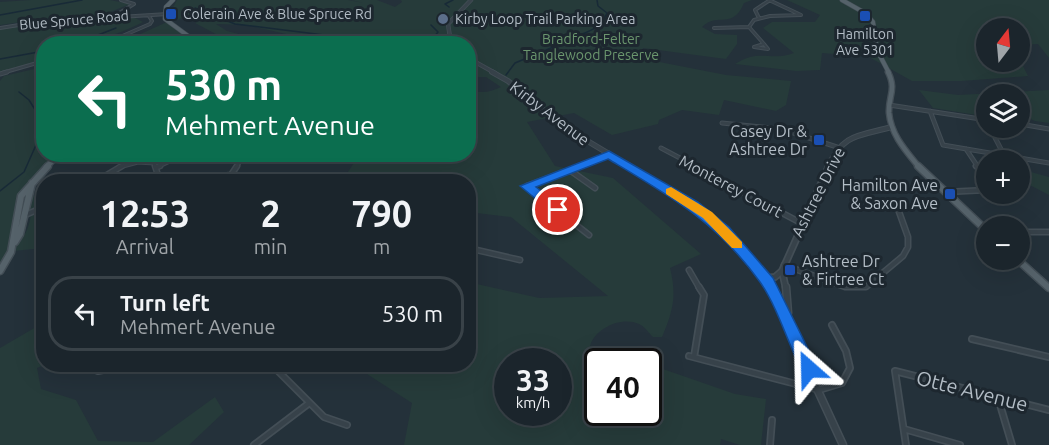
<!DOCTYPE html>
<meta charset="utf-8">
<style>
body{margin:0;font-family:Ubuntu,sans-serif;background:#242d34;color:#f1f3f6;height:100vh;display:flex;flex-direction:column;font-size:22px;white-space:nowrap}
*{box-sizing:border-box;margin:0}
p{font-size:20px;color:#a0a5a9}
.icon{flex:none;width:33px;height:33px;fill:none;stroke:currentColor;stroke-width:2;stroke-linecap:round;stroke-linejoin:round}
.map{position:relative;flex:1;overflow:hidden}
.drawer{position:absolute;left:36px;top:174px;width:440px;height:198px;display:flex;flex-direction:column;background:#1b252c;border-radius:24px;box-shadow:0 6px 24px #0002,0 0 0 2px #394248}
.drawer>*{flex:none}
.top-card{position:absolute;left:36px;top:36px;width:440px;height:126px;border-radius:24px;box-shadow:0 6px 24px #0002,0 0 0 2px #394248;background:#0b6e4f;color:#fff;overflow:hidden}
.needle{width:39px;rotate:16deg}
.tools{position:absolute;left:976px;top:18px;display:grid;gap:12px}
.tools a{display:grid;place-items:center;width:54px;height:54px;border-radius:50%;background:#1b252c;box-shadow:0 6px 24px #0002,0 0 0 2px #394248;font-size:30px}
.speed{position:absolute;left:494px;top:348px;display:flex;gap:12px;font-size:30px;font-weight:700;text-align:center}
.speed>*{display:grid;place-content:center;width:78px;height:78px;border-radius:50%;background:#1b252c;box-shadow:0 6px 24px #0002,0 0 0 2px #394248;line-height:1}
.speed small{font-size:15px;font-weight:400}
.speed .limit{border:3px solid #111;border-radius:9px;background:#fff;color:#111}
.pin{position:absolute;display:grid;place-items:center;width:51px;height:51px;color:#fff;margin:-26px;border:3px solid #fff;border-radius:50%;box-shadow:0 2px 6px #0007}
.me{position:absolute;width:66px;margin:-33px;rotate:335deg;stroke-linejoin:round;filter:drop-shadow(0 0 4px #0008)}
.turn{display:flex;align-items:center;gap:21px;height:126px;padding:0 30px;font-size:27px}
.turn .icon{width:78px;height:78px;stroke-width:2.5}
.turn b{display:block;font-size:42px;line-height:51px}
.eta{display:flex;justify-content:space-evenly;align-items:center;height:102px;text-align:center}
.eta b{font-size:36px;font-weight:600;line-height:42px}
ul{padding:0;list-style:none}
li{display:flex;align-items:center;gap:18px;height:75px;margin:0 12px 9px;padding:0 18px;border:3px solid #394248;border-radius:24px}
li div{flex:1}
li b{display:block;font-size:22px}
li em{font-style:normal}
.map>svg:first-child{display:block}
</style>
<div class="map">
<svg width="1049" height="445" viewBox="0 0 1049 445">
<rect width="100%" height="100%" fill="#24313a"/>
<!-- green -->
<path fill="#263b3a" fill-rule="evenodd" d="M31,0H110L130,4L98,17H58L0,25V2Z
M177,0H348L364,3L351,0H377L395,7L402,2L401,0H752L744,3C732,31 718,11 702,27L715,34L737,35V44L726,59L643,48L639,58L726,75L791,81L786,105L776,111L724,100L719,115L682,110L659,120L658,124L612,135L574,113L527,122L555,166L613,178L701,254L670,268C677,296 673,311 662,337H653C649,333 644,326 639,324C622,316 595,328 590,346L612,348L648,359L651,350L663,353L660,368L735,394L766,399L761,445H740L721,439L720,445H404L412,403L353,365L468,364V282L539,298L608,296L511,217L468,212V182L342,181L359,155L468,154V88C479,95 490,92 501,87L486,77H468V44L440,43L436,38L429,39L425,44L326,43L246,25L216,24L227,31L270,42L227,40L195,23L210,17L194,14L174,21L171,11ZM507,362H558V412H507ZM597,362H648V412H597Z
M787,0H1049V58L1038,44L1020,45V28H987V62L1020,60L1028,76L962,81H912L869,57L822,53L820,70L796,71L735,64C761,48 768,62 794,53L763,28L772,22H815L820,15Z
M133,17L143,22C108,40 83,43 44,44L43,61L0,74V28L97,19L100,24Z
M167,22L199,44H125V41Z
M43,67L44,154L60,155L25,190L14,249C28,234 34,218 29,198L43,192V248L14,251L0,271V81L4,76Z
M919,90L958,95L1049,90V123L1035,121L1020,114V94H987L983,116L933,108Z
M1020,169L1049,177V195L1020,180Z
M43,323L44,365L37,368L41,389L76,400L98,441L153,442L215,397L224,412L189,445H0V348Z"/>
<g fill="none" stroke-linecap="round" stroke-linejoin="round">
<!-- stream -->
<path stroke="#182a37" stroke-width="1.5" d="M449,7L445,4L453,0
M195,8L235,24L332,36L378,40L434,37L438,32L431,25
M0,15L82,0
M153,36L154,44
M75,44L116,28
M0,59L44,51
M506,75L515,63L551,48L556,39C575,37 599,33 607,13L598,6L597,0
M19,92L29,100L44,124
M0,191L24,172L36,145L44,138"/>
<!-- minor-far3 casing -->
<g stroke="#434e56" stroke-width="4">
<path id="minor-far3" d="M113,17L134,4L121,0
M759,18L755,10L770,0
M0,28L38,22L168,14
M714,28L749,27
M104,44L150,24L152,21L149,16
M764,44L768,49L754,47Z
M764,44L749,27L754,20L770,16L801,15L769,0
M2,73L44,61"/>
</g>
<!-- minor-far2 casing -->
<g stroke="#434e56" stroke-width="5">
<path id="minor-far2" d="M0,74L7,72
M889,105L987,120
M930,111L943,145L1049,163
M722,123L781,129L837,147
M1020,124L1049,129
M990,128L1004,155
M661,148L697,167
M966,149L978,167
M93,159L100,154
M119,167L138,162L154,163L155,167
M157,167L185,154
M236,167L245,154
M577,167L609,155"/>
</g>
<!-- minor-far1 casing -->
<g stroke="#434e56" stroke-width="7">
<path id="minor-far1" d="M155,166L158,175L167,182
M694,166L801,223
M976,166L987,175
M157,167L160,166
M571,171L595,188
M231,175L237,166
M95,182L122,166
M185,182L230,175L250,182
M527,186L581,166
M527,186L589,235
M946,192L987,190
M25,215L44,207
M1020,232H1049
M468,248L520,260
M784,265L845,287H866L903,256L908,247V237L898,209L893,204
M689,270L700,289"/>
</g>
<!-- minor casing -->
<g stroke="#434e56" stroke-width="8">
<path id="minor" d="M972,339L1049,357
M689,356L819,390L842,383L850,368L846,351L832,325
M694,357L704,295L699,287
M271,364L324,417L347,425
M98,371L134,364
M998,398L1012,445
M904,429L960,445
M254,445L308,404
M770,445L772,420
M906,445L895,371L1049,410"/>
</g>
<!-- tertiary-far3 casing -->
<g stroke="#434e56" stroke-width="4.5">
<path id="tertiary-far3" d="M451,44L448,24L471,0
M468,58L495,73"/>
</g>
<!-- tertiary-far2 casing -->
<g stroke="#434e56" stroke-width="6">
<path id="tertiary-far2" d="M492,72L508,81L564,127L631,167
M828,167C843,133 859,136 892,127"/>
</g>
<!-- tertiary-far1 casing -->
<g stroke="#434e56" stroke-width="8">
<path id="tertiary-far1" d="M628,166L698,208L724,230L771,289
M782,271L786,289
M765,278L775,277L782,271L829,166"/>
</g>
<!-- tertiary casing -->
<g stroke="#434e56" stroke-width="9">
<path id="tertiary" d="M770,287L843,445
M784,316L788,313L786,287"/>
</g>
<!-- primary-far2 casing -->
<g stroke="#434e56" stroke-width="5">
<path id="primary-far2" d="M173,0L166,7L165,19L199,44
M842,0L865,13L873,22L877,50L889,73"/>
</g>
<!-- primary-far1 casing -->
<g stroke="#434e56" stroke-width="7">
<path id="primary-far1" d="M888,72C897,90 888,96 889,113C891,135 906,151 919,167
M46,167L60,154"/>
</g>
<!-- primary casing -->
<g stroke="#434e56" stroke-width="9">
<path id="primary" d="M918,166L987,231
M15,242L20,234L32,183
M1018,260L1049,288
M0,271L11,252L21,196L48,166"/>
</g>
<!-- minor-far3 -->
<use href="#minor-far3" stroke="#37424a" stroke-width="2"/>
<!-- minor-far2 -->
<use href="#minor-far2" stroke="#37424a" stroke-width="3"/>
<!-- minor-far1 -->
<use href="#minor-far1" stroke="#37424a" stroke-width="4"/>
<!-- minor -->
<use href="#minor" stroke="#37424a" stroke-width="4.5"/>
<!-- tertiary-far3 -->
<use href="#tertiary-far3" stroke="#37424a" stroke-width="3"/>
<!-- tertiary-far2 -->
<use href="#tertiary-far2" stroke="#37424a" stroke-width="4"/>
<!-- tertiary-far1 -->
<use href="#tertiary-far1" stroke="#37424a" stroke-width="4.5"/>
<!-- tertiary -->
<use href="#tertiary" stroke="#37424a" stroke-width="6"/>
<!-- primary-far2 -->
<use href="#primary-far2" stroke="#55626a" stroke-width="4"/>
<!-- primary-far1 -->
<use href="#primary-far1" stroke="#55626a" stroke-width="4.5"/>
<!-- primary -->
<use href="#primary" stroke="#55626a" stroke-width="6"/>
</g>
<!-- route -->
<path fill="#1a73e8" stroke="#114b97" stroke-width="1.5" d="M609,151L698,202L729,227L773,278L818,369L815,374L809,376L803,374C789,346 778,308 760,282C717,222 670,196 608,159L536,187L562,207V213H553L520,186Z"/>
<!-- slow -->
<path fill="#f59e0b" d="M671,187L712,212L742,242V248H732L703,218L666,194V189Z"/>
<!-- markers -->
<g fill="#1a4fb4" stroke="#1d272f" stroke-width="2">
<rect x="165" y="8" width="12" height="12" rx="3"/>
<rect x="859" y="10" width="12" height="12" rx="3"/>
<rect x="813" y="134" width="12" height="12" rx="3"/>
<rect x="944" y="188" width="12" height="12" rx="3"/>
<rect x="784" y="264" width="12" height="12" rx="3"/>
</g>
<circle fill="#5c6f8a" stroke="#1d272f" stroke-width="2" cx="443" cy="19" r="6"/>
<g text-anchor="middle" stroke-width="6" stroke-linejoin="round" paint-order="stroke">
<!-- far-poi labels -->
<g font-size="14" fill="#b3bdc6" stroke="#1d272f" text-anchor="start">
<text x="183" y="19">Colerain Ave &amp; Blue Spruce Rd</text>
<text x="455" y="24">Kirby Loop Trail Parking Area</text>
<text x="865" y="39" text-anchor="middle">Hamilton<tspan x="865" dy="16">Ave 5301</tspan></text>
</g>
<!-- far-street labels -->
<g font-size="14" fill="#b3bdc6" stroke="#1d272f">
<text transform="translate(74 20) rotate(-5)" y="5">Blue Spruce Road</text>
</g>
<!-- far-park labels -->
<g font-size="14" fill="#6b966e" stroke="#1d272f">
<text x="591" y="44">Bradford-Felter<tspan x="591" dy="16">Tanglewood Preserve</tspan></text>
</g>
<!-- street labels -->
<g font-size="16" fill="#b3bdc6" stroke="#1d272f">
<text transform="translate(550 113) rotate(37)" y="6">Kirby Avenue</text>
<text transform="translate(731 186) rotate(28)" y="6">Monterey Court</text>
<text transform="translate(818 192) rotate(-63)" y="6">Ashtree Drive</text>
</g>
<!-- poi labels -->
<g font-size="16" fill="#b3bdc6" stroke="#1d272f" text-anchor="end">
<text x="807" y="137">Casey Dr &amp;<tspan x="807" dy="18">Ashtree Dr</tspan></text>
<text x="938" y="191">Hamilton Ave<tspan x="938" dy="18">&amp; Saxon Ave</tspan></text>
<text x="802" y="267" text-anchor="start">Ashtree Dr<tspan x="802" dy="18">&amp; Firtree Ct</tspan></text>
</g>
<!-- near-street labels -->
<g font-size="20" fill="#b3bdc6" stroke="#1d272f">
<text transform="translate(972 391) rotate(14)" y="7">Otte Avenue</text>
</g>
</g>
</svg>
<div class="tools">
<a><svg class="needle" viewBox="-14 -14 28 28"><path d="M0-13l5 13h-10z" fill="#e53935"/><path d="M0 13l5-13h-10z" fill="#a0a5a9"/></svg></a>
<a><svg class="icon" aria-label="layers" viewBox="0 0 24 24"><path d="M12 4l9 5-9 5-9-5zM3 14l9 5 9-5"/></svg></a>
<a>+</a>
<a>−</a>
</div>
<div class="speed"><div>33<small>km/h</small></div><div class="limit">40</div></div>
<div class="pin" style="left:558px;top:210px;background:#d93025"><svg class="icon" aria-label="arrive" viewBox="0 0 24 24"><path d="M6 21V4h12l-3 4 3 4H6"/></svg></div>
<svg class="me" style="left:809px;top:369px" viewBox="-20 -20 40 40"><path d="M0-17L14 15 0 8-14 15z" fill="#1a73e8" stroke="#fff" stroke-width="4"/></svg>
<div class="top-card">
<div class="turn"><svg class="icon" aria-label="left" viewBox="0 0 24 24"><path d="M17 20v-9H6M10 6l-5 5 5 5"/></svg><div><b>530 m</b>Mehmert Avenue</div></div>
</div>
<section class="drawer">
<div class="eta">
<div><b>12:53</b><p>Arrival</p></div>
<div><b>2</b><p>min</p></div>
<div><b>790</b><p>m</p></div>
</div>
<ul>
<li><svg class="icon" aria-label="left" viewBox="0 0 24 24"><path d="M17 20v-9H6M10 6l-5 5 5 5"/></svg><div><b>Turn left</b><p>Mehmert Avenue</p></div><em>530 m</em></li>
</ul>
</section>
</div>
